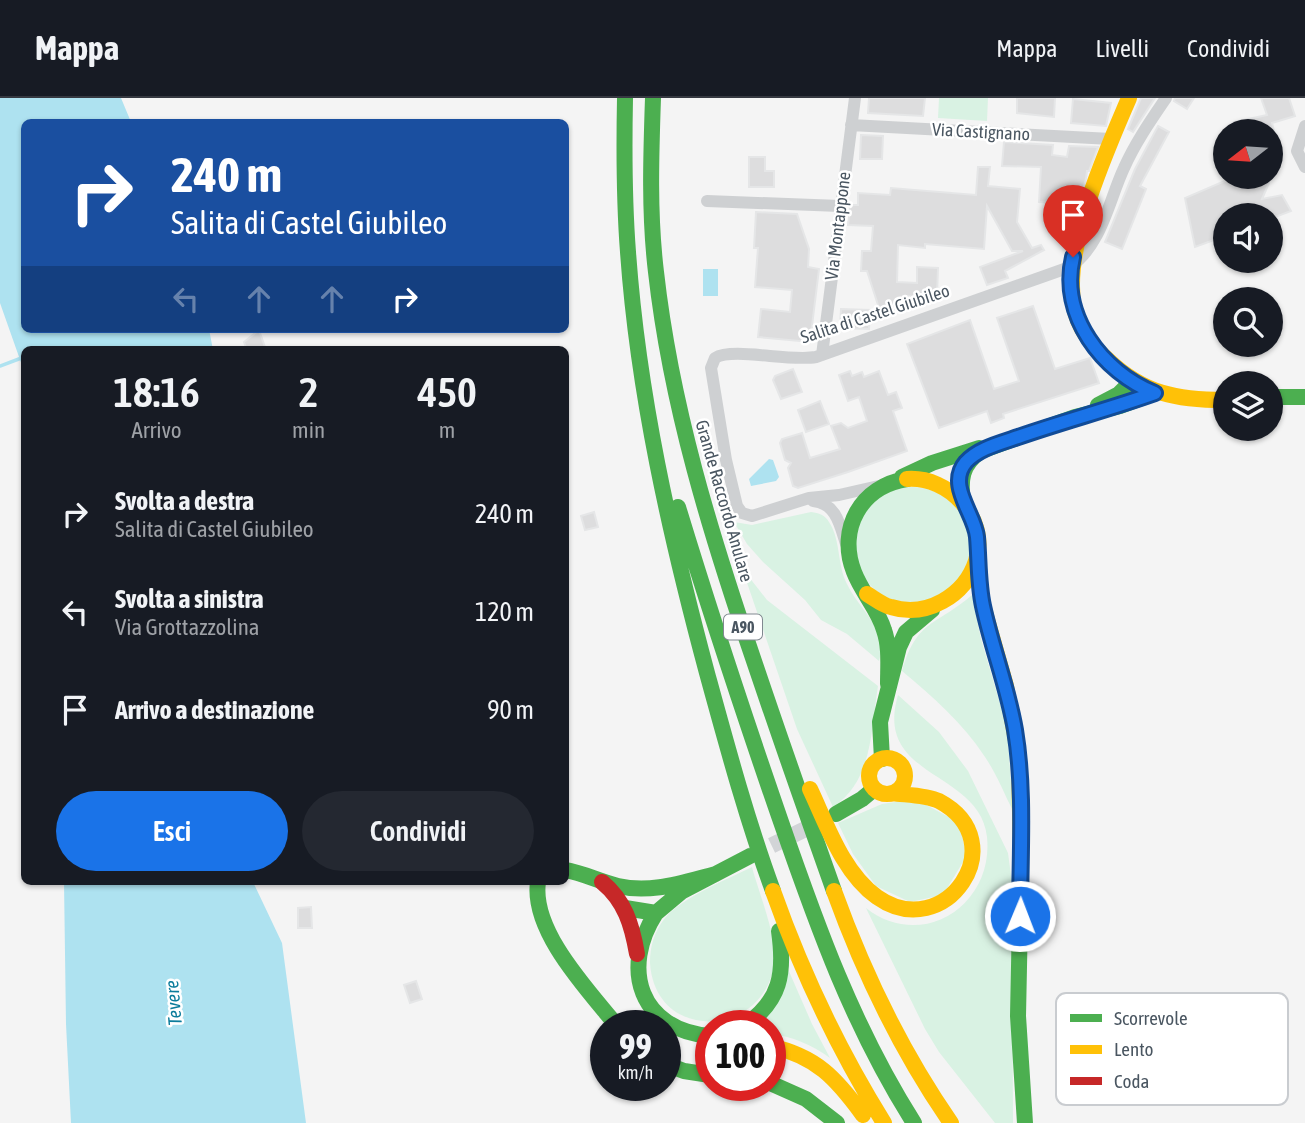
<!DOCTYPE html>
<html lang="it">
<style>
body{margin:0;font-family:"Asap Condensed",sans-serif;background:#242831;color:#f1f3f6;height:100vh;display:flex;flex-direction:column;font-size:26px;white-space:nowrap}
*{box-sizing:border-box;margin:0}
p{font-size:23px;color:#9ea1a6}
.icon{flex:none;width:38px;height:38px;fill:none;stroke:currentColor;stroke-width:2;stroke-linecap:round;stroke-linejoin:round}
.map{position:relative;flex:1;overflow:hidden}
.sheet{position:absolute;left:21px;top:248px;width:548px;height:539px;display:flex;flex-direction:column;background:#171b24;border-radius:10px;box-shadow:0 2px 5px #0004}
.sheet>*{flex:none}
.top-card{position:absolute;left:21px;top:21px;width:548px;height:214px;border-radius:10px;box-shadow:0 2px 5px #0004;background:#1a4fa0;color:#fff;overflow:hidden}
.needle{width:46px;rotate:253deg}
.buttons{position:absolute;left:1213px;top:21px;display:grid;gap:14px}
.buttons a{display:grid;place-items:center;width:70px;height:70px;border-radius:50%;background:#171b24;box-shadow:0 2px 5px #0004;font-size:35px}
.speed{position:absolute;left:590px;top:912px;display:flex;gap:14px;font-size:35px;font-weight:700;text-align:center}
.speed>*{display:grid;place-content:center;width:91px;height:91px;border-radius:50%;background:#171b24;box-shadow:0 2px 5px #0004;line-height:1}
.speed small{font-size:18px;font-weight:400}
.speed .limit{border:10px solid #d22;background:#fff;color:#111}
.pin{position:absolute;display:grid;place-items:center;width:60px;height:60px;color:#fff;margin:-72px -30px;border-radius:50% 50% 50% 0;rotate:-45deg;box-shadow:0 0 7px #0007}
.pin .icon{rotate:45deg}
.me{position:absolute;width:77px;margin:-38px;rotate:1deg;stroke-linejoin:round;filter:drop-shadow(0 0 5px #0008)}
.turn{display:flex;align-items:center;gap:24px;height:147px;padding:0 35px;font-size:32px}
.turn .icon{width:91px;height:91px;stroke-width:2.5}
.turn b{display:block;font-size:49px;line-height:60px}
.lanes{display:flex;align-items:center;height:66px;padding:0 35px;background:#0003;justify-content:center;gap:35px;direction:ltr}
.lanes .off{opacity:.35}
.eta{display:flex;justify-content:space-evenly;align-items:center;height:119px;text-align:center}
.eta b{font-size:42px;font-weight:600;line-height:49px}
.primary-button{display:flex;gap:14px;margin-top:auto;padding:14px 35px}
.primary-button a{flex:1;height:80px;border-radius:42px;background:#1a73e8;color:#fff;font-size:28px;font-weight:600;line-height:80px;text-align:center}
.primary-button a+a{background:#242831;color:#f1f3f6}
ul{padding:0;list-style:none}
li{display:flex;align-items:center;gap:21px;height:98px;padding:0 35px}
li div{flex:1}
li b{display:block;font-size:26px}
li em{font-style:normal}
header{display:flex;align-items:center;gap:42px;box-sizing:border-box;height:98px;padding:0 35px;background:#171b24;border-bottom:2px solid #363941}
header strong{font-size:33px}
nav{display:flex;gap:38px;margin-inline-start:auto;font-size:24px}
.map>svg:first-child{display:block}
</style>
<header>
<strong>Mappa</strong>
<nav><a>Mappa</a><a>Livelli</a><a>Condividi</a></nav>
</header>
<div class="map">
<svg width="1305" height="1025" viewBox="0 0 1305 1025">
<rect width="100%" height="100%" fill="#f4f4f4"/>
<!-- green -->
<path fill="#d9f2e3" d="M939,0H988L987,23L938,20Z
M854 447a58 58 0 1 1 116 0a58 58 0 1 1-116 0Z
M811,414C819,415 825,417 829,424C841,442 837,467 847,486C860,513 888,530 879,563L847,536L821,522L805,502L763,464L747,446L734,424L752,427Z
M742,470L767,502L878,588C871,631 873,683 833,709L797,631Z
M972,497L981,541L1007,629L1013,713C1004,695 996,675 985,659C963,625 932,598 902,573C917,521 936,528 972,497Z
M898,597L939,634L968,673L1008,755L1012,785L1013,1025H995L939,954L925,931L866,810C922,854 994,807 987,739C980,672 873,681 898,597Z
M915,701L960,725L966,759L943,797L910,804L876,788L853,756L838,725L882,706Z
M752,769C759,796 778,840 774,867C763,940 655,945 650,865C650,848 654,834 665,820C683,799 726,782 752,769Z
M788,871L812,926L830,960C812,947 792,938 770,936V928H754Z"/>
<!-- water -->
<path fill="#aee2f0" d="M0,0H121L131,24H24V231H209L213,252H24V273L0,205Z
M703,171H718V198H703Z
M769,361L773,362L779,379L776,383L751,388L749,381Z
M64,784H253L282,845L306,1025H71L66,926Z"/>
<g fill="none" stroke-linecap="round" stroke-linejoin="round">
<!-- stream -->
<path stroke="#aee2f0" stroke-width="3.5" d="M0,268L24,259"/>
</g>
<!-- building -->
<path fill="#ddddde" stroke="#e5e6e7" stroke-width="2" d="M869,0H925L923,18L868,15Z
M1017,0H1055L1054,19L1017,15Z
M1141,0H1155L1133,34L1128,31Z
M1175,0H1194L1187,11L1174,3Z
M1261,0H1289L1295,18L1272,25L1274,33H1236L1234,24L1267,17Z
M1073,1L1111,5L1106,28L1071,25Z
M1158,28L1169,34L1140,88L1146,91L1122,151L1105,144L1135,71Z
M861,37L883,38L882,61H860Z
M1004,44L1053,47L1052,57L1067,59L1069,48L1098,49L1089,73H1087L1086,81L1078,106L1039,104L1041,69L1002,68Z
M749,59H765V73H774V89H749Z
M978,69H990L988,88L1020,91L1017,124L1032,150L1041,147L1044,152L1005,173L1008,180L987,187L980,169L1023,153H1012L987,108L984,151L925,146V150L898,147L897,184L917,185V169L938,170L937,199L903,198L902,214L880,213L867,173H861L862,153H871L873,128L848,127L850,107H858V95L890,97L891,90L976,97Z
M1234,79H1266L1269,85L1262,101L1282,97L1291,113L1270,121V117H1225V138L1195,149L1185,100Z
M756,114L797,116L809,151L808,169L819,171L810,244L758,239L761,211L790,214L792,192L755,189L758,150H754Z
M1033,208L1055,271L1090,260L1099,285L1003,316L1004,320L991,325L987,313L939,330L907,246L970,222L994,291L1019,283L997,220Z
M841,211L870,212L869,231L840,230Z
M259,232L266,252H247L244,244Z
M793,271L802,294L781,301L773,282L775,278Z
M850,273L852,278L862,274L864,279L879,273L888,297L896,294L902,310L893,313L907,353L848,374L798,390L793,388L788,370L791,365L785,362L780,345L782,341L802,335L810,360L840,351L831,328L841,325L848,330L867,323L859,299L848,303L839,277Z
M820,303L829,326L806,334L798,312Z
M594,414L598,429L585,432L581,418Z
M311,809L312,830H298V810Z
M416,883L422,901L410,905L404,887Z"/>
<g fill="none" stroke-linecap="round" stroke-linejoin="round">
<!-- secondary-tunnel -->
<path stroke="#d2d4d7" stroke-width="16" stroke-dasharray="16 8" stroke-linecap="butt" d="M750,758L818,725"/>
<!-- street -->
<path stroke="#ced0d2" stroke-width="12" d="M851,27L1111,41
M1305,28L1297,53L1305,69
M707,103L840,108
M822,257L855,0
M883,387L839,397L809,400L752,418L742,415L737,408L726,362L711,270L715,260C733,249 789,264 816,259L1070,169C1102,147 1109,102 1124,70C1135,45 1151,22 1166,0
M813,403C836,405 840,427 846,446"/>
<!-- fast -->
<path stroke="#4caf50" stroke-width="16" d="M625,0C624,51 624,102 628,154C638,296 670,437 707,575C727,648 747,722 773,793
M653,0C651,58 649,116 656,174C671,308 711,437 754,563C780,640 807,717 834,793
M1270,299H1305
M1098,307L1119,296L1132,283
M902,379L932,365L979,350
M963,405C960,382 961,367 981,353L1075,319L1120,308L1155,295
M678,409C710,514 744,617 780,721C817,828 853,929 914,1025
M888,586C888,568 890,549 884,532C878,511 862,495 854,474C837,431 861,388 907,381
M882,661L880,624L899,549L906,534L932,512
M836,716L862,701L874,691
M1021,770L1018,918L1025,1025
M565,772C584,775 600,784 618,788C651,796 684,784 716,776
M538,784C531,833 588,892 617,928
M625,810L656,815L681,794L750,758
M656,815C620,871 640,932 710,938
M744,928C781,903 785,875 779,833
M665,966L684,973L710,977
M770,985L806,1001L837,1025"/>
<!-- slow -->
<path stroke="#ffc107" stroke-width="16" d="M1129,0C1106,54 1062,151 1074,209C1078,230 1092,248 1108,262C1144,296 1177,302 1225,302
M977,456L982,504L1006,588L1019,659L1021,770
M867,496C874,500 882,507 891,509C926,520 965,498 976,463C989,420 949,378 907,381
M869 678a18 18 0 1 1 36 0a18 18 0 1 1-36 0Z
M810,691C827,727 843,775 877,799C945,847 1016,744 939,703C926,697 906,697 892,695
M773,793C802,875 838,951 884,1025
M834,793C864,876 901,953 951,1025
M770,948C816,958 836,980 863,1017"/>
<!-- jam -->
<path stroke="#c62828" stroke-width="16" d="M602,784C625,803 632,827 637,856"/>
</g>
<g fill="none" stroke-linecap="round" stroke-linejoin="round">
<!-- route casing -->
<g stroke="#114b97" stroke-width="18">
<path id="route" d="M1020,818C1020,757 1025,693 1015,632C1008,590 992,550 983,508C978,485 979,462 977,439C975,416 946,387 966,364C979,350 1001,345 1018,339C1064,323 1110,311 1155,295C1102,274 1059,217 1073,159"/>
</g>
<!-- route -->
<use href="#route" stroke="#1a73e8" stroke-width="12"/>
</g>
<g text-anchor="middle" stroke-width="5" stroke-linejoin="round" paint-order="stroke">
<!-- shield labels -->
<rect fill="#fff" stroke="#808990" stroke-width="2" x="724" y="516.5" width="38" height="25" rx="5"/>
<g font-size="16" font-weight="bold" fill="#4a5661">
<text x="743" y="535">A90</text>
</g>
<!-- street labels -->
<g font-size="18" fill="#4a5661" stroke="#fff">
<text transform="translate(981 34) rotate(3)" y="6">Via Castignano</text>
<text transform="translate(838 128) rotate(-83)" y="6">Via Montappone</text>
<text transform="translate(875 216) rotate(-18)" y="6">Salita di Castel Giubileo</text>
<text transform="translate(724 403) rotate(74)" y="6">Grande Raccordo Anulare</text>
</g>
<!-- water labels -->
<g font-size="19" font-style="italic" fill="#0c7c9b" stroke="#fff">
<text transform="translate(173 905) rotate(-95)" y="7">Tevere</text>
</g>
</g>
<!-- legend -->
<rect x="1056" y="895" width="232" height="112" rx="10" fill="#fff" stroke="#c9ccd0" stroke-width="2"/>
<rect x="1070" y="916" width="32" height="8" fill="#4caf50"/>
<rect x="1070" y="947" width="32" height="9" fill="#ffc107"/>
<rect x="1070" y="979" width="32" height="8" fill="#c62828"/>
<g font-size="19" fill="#4a5661">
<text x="1114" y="927">Scorrevole</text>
<text x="1114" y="958">Lento</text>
<text x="1114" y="990">Coda</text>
</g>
</svg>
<div class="buttons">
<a><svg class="needle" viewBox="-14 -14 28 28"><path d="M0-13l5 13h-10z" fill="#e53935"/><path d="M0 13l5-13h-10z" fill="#9ea1a6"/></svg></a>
<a><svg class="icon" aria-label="sound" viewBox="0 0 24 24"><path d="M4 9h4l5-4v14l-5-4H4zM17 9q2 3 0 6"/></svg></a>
<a><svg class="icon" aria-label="search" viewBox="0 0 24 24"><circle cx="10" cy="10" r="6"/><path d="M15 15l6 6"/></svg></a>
<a><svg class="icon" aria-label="layers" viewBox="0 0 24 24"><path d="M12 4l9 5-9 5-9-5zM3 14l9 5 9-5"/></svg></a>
</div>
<div class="speed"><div>99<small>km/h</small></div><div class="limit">100</div></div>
<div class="pin" style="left:1073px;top:159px;background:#d93025"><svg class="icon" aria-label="arrive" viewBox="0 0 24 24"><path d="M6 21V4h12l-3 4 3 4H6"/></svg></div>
<svg class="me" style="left:1020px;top:818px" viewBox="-20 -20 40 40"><circle r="17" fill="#1a73e8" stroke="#fff" stroke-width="3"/><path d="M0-11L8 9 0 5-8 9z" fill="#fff"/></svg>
<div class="top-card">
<div class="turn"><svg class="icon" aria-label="right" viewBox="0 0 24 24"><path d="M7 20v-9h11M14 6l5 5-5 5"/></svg><div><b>240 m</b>Salita di Castel Giubileo</div></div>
<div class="lanes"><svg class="icon off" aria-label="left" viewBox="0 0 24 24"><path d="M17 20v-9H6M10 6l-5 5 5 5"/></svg><svg class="icon off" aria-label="ahead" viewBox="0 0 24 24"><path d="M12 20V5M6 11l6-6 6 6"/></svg><svg class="icon off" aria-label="ahead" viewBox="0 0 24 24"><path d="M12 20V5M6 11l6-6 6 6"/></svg><svg class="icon" aria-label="right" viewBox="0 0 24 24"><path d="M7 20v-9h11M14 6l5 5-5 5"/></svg></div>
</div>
<section class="sheet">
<div class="eta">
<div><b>18:16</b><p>Arrivo</p></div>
<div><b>2</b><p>min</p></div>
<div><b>450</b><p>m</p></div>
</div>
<ul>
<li><svg class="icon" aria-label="right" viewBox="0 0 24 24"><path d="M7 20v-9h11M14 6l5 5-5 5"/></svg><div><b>Svolta a destra</b><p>Salita di Castel Giubileo</p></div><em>240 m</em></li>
<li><svg class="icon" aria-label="left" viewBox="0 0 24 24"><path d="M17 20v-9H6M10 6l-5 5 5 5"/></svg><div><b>Svolta a sinistra</b><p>Via Grottazzolina</p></div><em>120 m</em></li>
<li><svg class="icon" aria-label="arrive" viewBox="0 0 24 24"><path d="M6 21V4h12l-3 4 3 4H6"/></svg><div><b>Arrivo a destinazione</b></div><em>90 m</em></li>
</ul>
<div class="primary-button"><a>Esci</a><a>Condividi</a></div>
</section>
</div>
